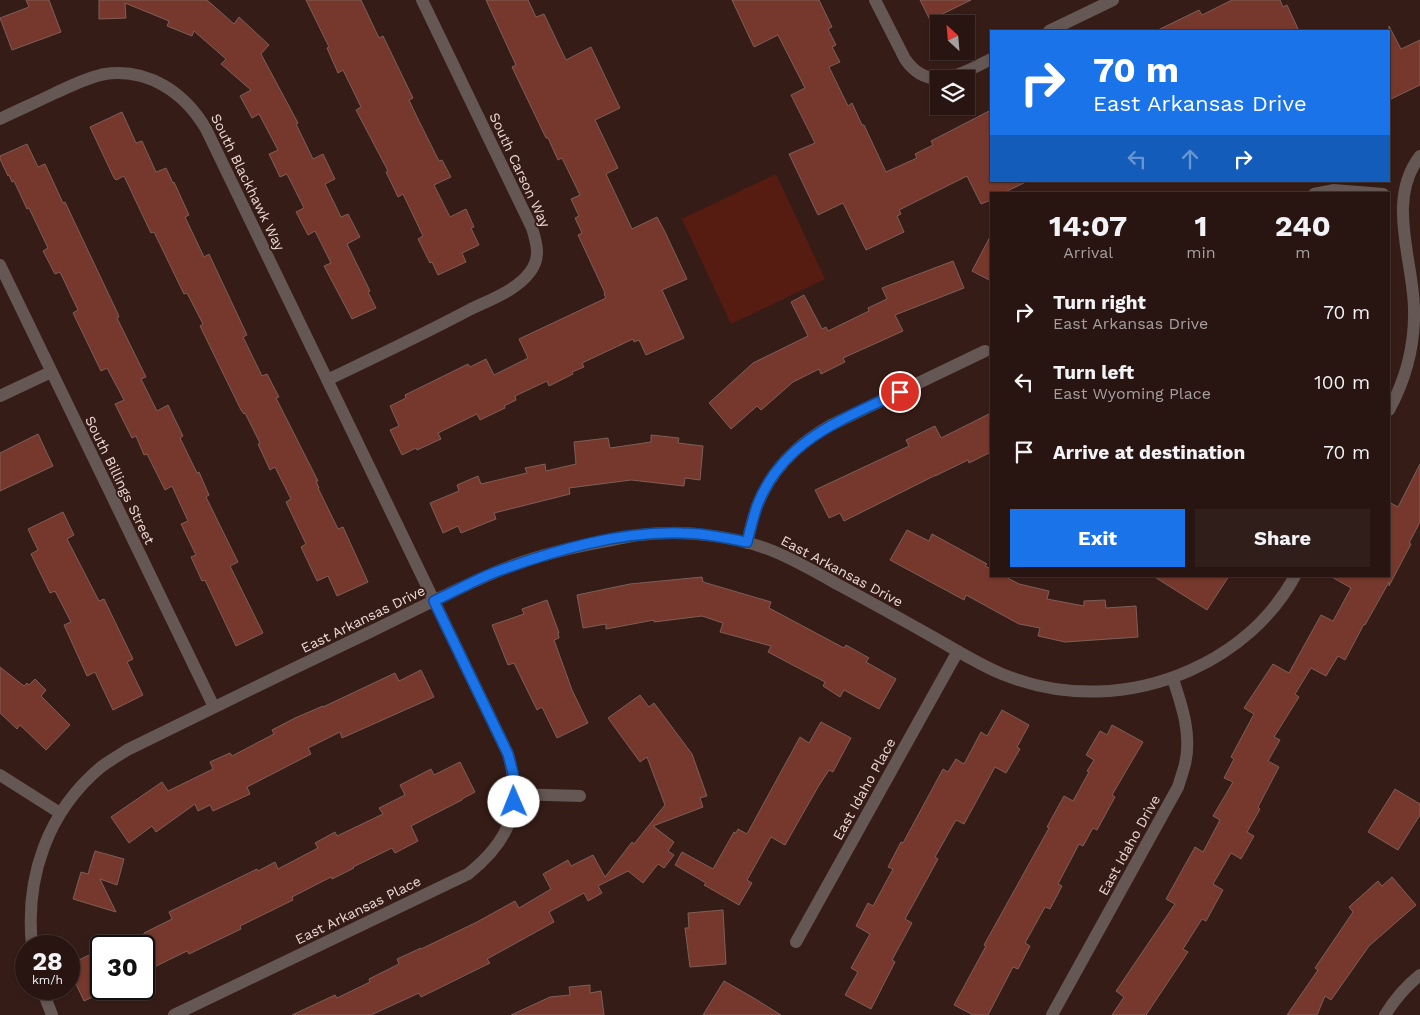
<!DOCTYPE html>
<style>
body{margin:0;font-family:"Work Sans",sans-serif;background:#301e1a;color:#f1f3f6;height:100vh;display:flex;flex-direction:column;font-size:19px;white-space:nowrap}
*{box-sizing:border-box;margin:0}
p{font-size:16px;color:#a59f9f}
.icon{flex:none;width:28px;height:28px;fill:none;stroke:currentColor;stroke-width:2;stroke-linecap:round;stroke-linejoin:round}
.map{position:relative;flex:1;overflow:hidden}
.sheet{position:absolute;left:990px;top:192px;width:400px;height:385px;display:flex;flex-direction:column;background:#281511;border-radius:0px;box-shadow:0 1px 4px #0004,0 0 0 1px #443431}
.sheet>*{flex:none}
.banner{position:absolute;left:990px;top:30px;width:400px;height:152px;border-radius:0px;box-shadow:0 1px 4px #0004,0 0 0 1px #443431;background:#1a73e8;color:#fff;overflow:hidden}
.needle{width:32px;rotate:334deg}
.tools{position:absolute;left:930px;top:15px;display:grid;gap:10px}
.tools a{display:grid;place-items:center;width:45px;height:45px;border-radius:0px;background:#281511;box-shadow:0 1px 4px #0004,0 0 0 1px #443431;font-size:25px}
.speed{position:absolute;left:15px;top:935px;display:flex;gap:10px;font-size:25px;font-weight:700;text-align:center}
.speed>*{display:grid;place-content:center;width:65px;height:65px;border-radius:50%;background:#281511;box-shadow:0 1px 4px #0004,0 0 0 1px #443431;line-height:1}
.speed small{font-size:12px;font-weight:400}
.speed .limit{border:2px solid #111;border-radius:8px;background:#fff;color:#111}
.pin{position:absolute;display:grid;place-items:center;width:42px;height:42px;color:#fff;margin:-21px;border:2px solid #fff;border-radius:50%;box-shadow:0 1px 5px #0007}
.me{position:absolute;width:55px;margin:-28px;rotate:359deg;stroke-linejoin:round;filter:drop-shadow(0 0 4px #0008)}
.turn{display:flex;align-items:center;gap:18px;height:105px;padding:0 20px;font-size:22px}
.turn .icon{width:65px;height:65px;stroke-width:2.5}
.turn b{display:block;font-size:35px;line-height:42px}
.lanes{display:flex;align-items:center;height:48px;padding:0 20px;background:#0003;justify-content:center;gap:25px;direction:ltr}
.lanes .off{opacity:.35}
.eta{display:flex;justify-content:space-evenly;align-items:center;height:85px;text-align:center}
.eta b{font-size:30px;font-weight:700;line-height:35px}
.cta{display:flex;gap:10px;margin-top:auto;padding:10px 20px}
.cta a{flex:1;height:58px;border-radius:0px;background:#1a73e8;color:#fff;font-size:20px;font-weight:700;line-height:58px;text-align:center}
.cta a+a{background:#301e1a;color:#f1f3f6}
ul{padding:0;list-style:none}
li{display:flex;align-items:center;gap:15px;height:70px;padding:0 20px}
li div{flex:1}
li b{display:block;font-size:19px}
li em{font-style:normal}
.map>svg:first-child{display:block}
</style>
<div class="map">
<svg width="1420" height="1015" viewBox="0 0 1420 1015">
<rect width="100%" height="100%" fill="#361c17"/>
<!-- green -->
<path fill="#561c12" d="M776,174L825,279L731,324L682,219Z"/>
<!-- building -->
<path fill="#76382c" stroke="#7d5e57" d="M26,0H49L61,32L12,50L0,18L29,7Z
M99,0H207L234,24L239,17L269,45L261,54L298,123L296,124L313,159L323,154L335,179L325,184L341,217L348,214L360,237L347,244L370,291L368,292L376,308L352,319L324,266L331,263L315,231L308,235L296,212L304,208L287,174L280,177L269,154L278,150L259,114L252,118L240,96L251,90L221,64L226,59L194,31L192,36L167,26L169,21L125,3L126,18L99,19Z
M306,0H361L379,38L383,36L413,98L409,100L417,117L439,161L442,160L451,177L434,185L450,217L466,209L474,227L471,228L479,245L462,253L466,262L438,275L432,262L430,263L418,239L423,236L403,194L398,197L386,172L388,171L356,110L361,107L343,70L338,73L327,48L329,47Z
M486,0H528L536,17L544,14L566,60L591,47L620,108L595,120L618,168L606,174L632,229L657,217L665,232L687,279L662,290L684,338L646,355L639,340L634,342L633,339L582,363L584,367L572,372L573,374L549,386L547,381L515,396L516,400L504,406L505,408L480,420L477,414L438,433L441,439L417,450L416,448L402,455L390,430L399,426L390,406L406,398L405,395L468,364L470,367L486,359L494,375L528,358L519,339L606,298L604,294L605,293L578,235L582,233L575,218L579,216L571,199L580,195L562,158L558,160L548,138H546L512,67L516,65Z
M732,0H819L832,27L828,29L836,45L832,47L840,62L829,67L848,106L852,103L862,125H864L886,172L917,158L915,154L933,145L931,141L991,110V181H1028L1001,194H991V200L981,204L967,176L899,210L901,214L897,216L904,232L866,250L843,203L818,215L789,154L815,143L791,95L805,88L778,35L754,47Z
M920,0H971L930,20Z
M1232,0H1280L1283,7L1287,5L1299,31H1156L1199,10L1202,15Z
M1389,26L1401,49L1420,40V85L1389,100Z
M122,112L136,143L142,141L156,172L166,168L173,183L174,182L189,215L185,217L204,257L209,254L247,335L243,337L262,376L267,374L279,397L276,398L318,481H316L319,488H318L338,529L343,527L368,582L337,596L328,576L317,581L301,547L306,544L286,502L291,499L275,467L270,470L258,444L260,443L245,413L244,414L241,410L200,326L203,324L187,293L184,294L154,232L151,233L124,176L116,180L114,178L90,127Z
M27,144L38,167L45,164L63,203L65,202L118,314L119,317L117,318L146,377L141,379L157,411L168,405L183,436L180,438L197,473L199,472L209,495L206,497L238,562L230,566L263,633L236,646L205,580L202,581L191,557L196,555L181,524L188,521L172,486L165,490L147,454L144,455L136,436L132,438L115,404L124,400L107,368L101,371L73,313L78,310L60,272L55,274L43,251L48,248L29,208L27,209L14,181L12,182L9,175L8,176L0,159V156Z
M991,235V281L972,271Z
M953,261L964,288L895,315L903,331L843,358L845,362L821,374L819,369L793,382L761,410L757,406L731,429L709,403L753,363L808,336L791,302L804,295L822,329L826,327L828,331L869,311L868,308L887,299L882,288Z
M991,413V452L969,463L968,460L935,476L936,475L844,521L840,513L829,518L815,490L909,446L906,440L935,426L941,438Z
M38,434L53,466L0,491V453Z
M651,435L679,438L678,443L703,446L700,480L685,478L684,486L631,480L569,488L570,494L494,513L496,519L461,533L458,526L443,533L430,503L459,491L457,485L478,476L481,484L527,473L525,468L545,464L546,471L576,464L574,442L608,438L610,448L651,442Z
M1420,464V522L1409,543L1411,544L1389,586V582L1365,625L1364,624L1345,660L1338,656L1326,676L1311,668L1295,694L1299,697L1274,737L1280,740L1268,761L1279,767L1258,807L1260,809L1247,832L1254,836L1241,859L1231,853L1213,884L1223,890L1206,921L1202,919L1183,949L1188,952L1146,1015H1112L1124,997L1116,991L1175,904L1166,899L1195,847L1203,852L1220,820L1213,816L1233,782L1224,778L1234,759L1231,757L1254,714L1244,708L1273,664L1289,673L1321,615L1333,621L1351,588L1330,576H1389V502L1398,507Z
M63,512L74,535L67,539L99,601L104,599L133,659L127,662L143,695L113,710L95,672L87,676L64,625L71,622L55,591L50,593L31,554L38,550L28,529Z
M907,530L929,541L932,534L987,564L985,566L991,569V576H1004L1019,584L1049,591L1047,599L1084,606V601L1105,600L1106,608L1136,606L1138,637L1065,642L1038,636L1040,628L1019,624L966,595L964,600L890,560Z
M1153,576H1229L1207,610Z
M702,577L703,582L771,602L769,608L844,648L846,645L869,658L866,662L896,679L879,709L844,690L840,697L823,686L825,682L768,652L771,646L720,632L723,623L702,616L654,622V620L606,629V624L583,628L577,595L630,584Z
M547,600L559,633H558L559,638L554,640L572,690L588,723L557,738L542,707L537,710L514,663L508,665L492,625L524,614L522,609Z
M0,667L24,686L27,683L29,685L35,679L46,690L41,696L70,725L46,750L20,725L17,729L0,713Z
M421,670L434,697L342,738L340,732L308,748L311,754L247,787L250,794L213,811L210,805L198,811L195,804L156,832L152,826L129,843L111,817L162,782L168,791L213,769L210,762L230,753L232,756L274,734L272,730L295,718L323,706V707L395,673L399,681Z
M640,695L649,707L654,703L692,754L707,796L700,798L703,807L653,826L674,842L668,851L674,855L664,868L658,864L643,883L628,871L598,886L602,893L588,901L584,893L549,912L554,922L487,959L490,963L421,997L419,993L371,1015H292L335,995L337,998L370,982L369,979L399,964L397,959L421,948V949L477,922L515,901L519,908L551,889L543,874L568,860L571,866L593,855L605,877L632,842L634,844L665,805L647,757L640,762L608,718Z
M1002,710L1029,725L1017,747L1020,749L1006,773L995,767L964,824L956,820L935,857L938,859L905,919L912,923L892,960L895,962L871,1009L845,995L858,972L851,968L870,934L856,926L868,903L873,906L893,869L888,867L901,842L903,843L943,769L948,772L956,759L964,764L981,732L987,736Z
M821,722L851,738L833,772L829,770L818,787L785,845L771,837L747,880L752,883L739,905L704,885L706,883L675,865L682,852L713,869L734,832L736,833L738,829L747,834L800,737L809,743Z
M1112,725L1143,742L1112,795L1115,797L1097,830L1093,828L1083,846L1079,844L1058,884L1062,886L1050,909L1045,907L1025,943L1030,946L1018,969L1013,967L988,1015H973L954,1005L986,946L984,945L1049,828L1047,827L1064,796L1073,801L1089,772L1087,771L1094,760L1086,755L1100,731L1107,735Z
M460,762L475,792L462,799V800L411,826L418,841L395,853L392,848L353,867L354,868L332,879L331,877L292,897L293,900L240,926L241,929L189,954L187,951L144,972V933L172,919L169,912L257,869L258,871L275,862L278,869L318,848L315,843L335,832L337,836L383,814L379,808L405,795L400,785L431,769L434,775Z
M1395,789L1420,804V815L1398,850L1368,832Z
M95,851L124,859L117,885L100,879L116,912L73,899L81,872L88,874Z
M1392,877L1416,905L1369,946L1331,1000L1325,996L1317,1015H1287L1318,970L1315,968L1353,912L1349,907L1378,881L1382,886Z
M723,910L726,964L690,967L685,928H689L688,913Z
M101,949V993L84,1001L69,969V965Z
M724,981L752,997L781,1015H703Z
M590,985V993L601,991L604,1015H511L550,997L570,995L569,987Z"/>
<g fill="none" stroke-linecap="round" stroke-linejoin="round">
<!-- minor -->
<path stroke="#655754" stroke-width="12" d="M875,0L905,59C929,94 961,74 991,59
M1049,31L1113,0
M0,119C18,110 37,102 55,93C71,86 88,77 105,74C149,68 185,93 206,129L508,754C523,806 511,840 468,874L174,1015
M1314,194L1334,190L1383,194
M0,265L214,707
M327,380C375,357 422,335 469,310C489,300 516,291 530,272C541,258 537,244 532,228L422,0
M0,396L51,372
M1389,410C1406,379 1415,344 1414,308C1413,259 1386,200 1420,156
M747,543C750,530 753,517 757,506C771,470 799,443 831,425L985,351
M0,775L60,813
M515,794L580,796
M796,942L958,651
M32,946C25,878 47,812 101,767C109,761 118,756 127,750C208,710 290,670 372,631C411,612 450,592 489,575C527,558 567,548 607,541C618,539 629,536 639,535C684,530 732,535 773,551C795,560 816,572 837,584C869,601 901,619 933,637C956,650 978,664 1002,674C1063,699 1131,697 1191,670C1235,650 1272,618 1295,576
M42,989L52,1015
M1052,1015L1178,787C1180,780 1183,772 1185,764C1192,735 1182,706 1173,679
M1385,1015C1395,999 1406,986 1420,975"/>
</g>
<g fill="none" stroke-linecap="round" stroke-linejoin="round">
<!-- route casing -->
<g stroke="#114b97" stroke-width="12">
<path id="route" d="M514,802L513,773L508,754L434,601C454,592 473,581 493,573C552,551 619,531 682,533C704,533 726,538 747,542C750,530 753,518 757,506C782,440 842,420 900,392"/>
</g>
<!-- route -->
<use href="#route" stroke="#1a73e8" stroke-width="9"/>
</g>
<g text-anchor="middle" stroke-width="4" stroke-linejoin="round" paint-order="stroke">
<!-- street labels -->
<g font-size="14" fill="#ebd9d5" stroke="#361c17">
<text transform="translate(520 170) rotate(65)" y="5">South Carson Way</text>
<text transform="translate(248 182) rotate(64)" y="5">South Blackhawk Way</text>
<text transform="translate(120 480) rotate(64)" y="5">South Billings Street</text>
<text transform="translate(842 571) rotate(28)" y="5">East Arkansas Drive</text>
<text transform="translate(363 619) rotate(-26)" y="5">East Arkansas Drive</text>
<text transform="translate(864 789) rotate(-61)" y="5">East Idaho Place</text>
<text transform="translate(1129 845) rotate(-61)" y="5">East Idaho Drive</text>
<text transform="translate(358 910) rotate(-26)" y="5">East Arkansas Place</text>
</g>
</g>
</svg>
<div class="tools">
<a><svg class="needle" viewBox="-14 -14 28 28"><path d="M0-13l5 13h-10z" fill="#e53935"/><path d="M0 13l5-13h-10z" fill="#a59f9f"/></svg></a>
<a><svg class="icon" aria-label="layers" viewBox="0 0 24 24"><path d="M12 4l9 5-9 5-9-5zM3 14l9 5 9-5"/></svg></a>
</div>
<div class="speed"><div>28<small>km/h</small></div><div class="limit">30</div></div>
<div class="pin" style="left:900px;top:392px;background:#d93025"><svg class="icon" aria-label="arrive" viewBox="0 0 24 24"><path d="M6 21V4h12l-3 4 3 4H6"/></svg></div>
<svg class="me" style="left:514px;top:802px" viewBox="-20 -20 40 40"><circle r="19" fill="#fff"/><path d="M0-13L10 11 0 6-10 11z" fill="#1a73e8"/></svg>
<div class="banner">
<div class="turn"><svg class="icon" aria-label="right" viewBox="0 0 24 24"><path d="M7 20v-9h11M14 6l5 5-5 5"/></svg><div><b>70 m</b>East Arkansas Drive</div></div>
<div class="lanes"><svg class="icon off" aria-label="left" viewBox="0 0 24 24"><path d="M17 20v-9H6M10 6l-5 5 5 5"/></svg><svg class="icon off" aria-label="ahead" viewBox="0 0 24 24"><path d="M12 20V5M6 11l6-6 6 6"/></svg><svg class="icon" aria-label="right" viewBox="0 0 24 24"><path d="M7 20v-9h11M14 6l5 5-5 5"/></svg></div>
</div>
<section class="sheet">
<div class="eta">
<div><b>14:07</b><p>Arrival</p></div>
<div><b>1</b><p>min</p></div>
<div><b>240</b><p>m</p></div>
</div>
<ul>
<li><svg class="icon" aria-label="right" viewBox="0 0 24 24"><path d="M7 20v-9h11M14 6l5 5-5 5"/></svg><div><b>Turn right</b><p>East Arkansas Drive</p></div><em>70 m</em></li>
<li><svg class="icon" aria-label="left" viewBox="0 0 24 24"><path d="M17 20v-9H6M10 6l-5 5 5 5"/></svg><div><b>Turn left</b><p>East Wyoming Place</p></div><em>100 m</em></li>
<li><svg class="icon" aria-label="arrive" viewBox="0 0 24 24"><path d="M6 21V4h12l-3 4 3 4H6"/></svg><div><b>Arrive at destination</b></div><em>70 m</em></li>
</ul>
<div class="cta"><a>Exit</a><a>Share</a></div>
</section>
</div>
